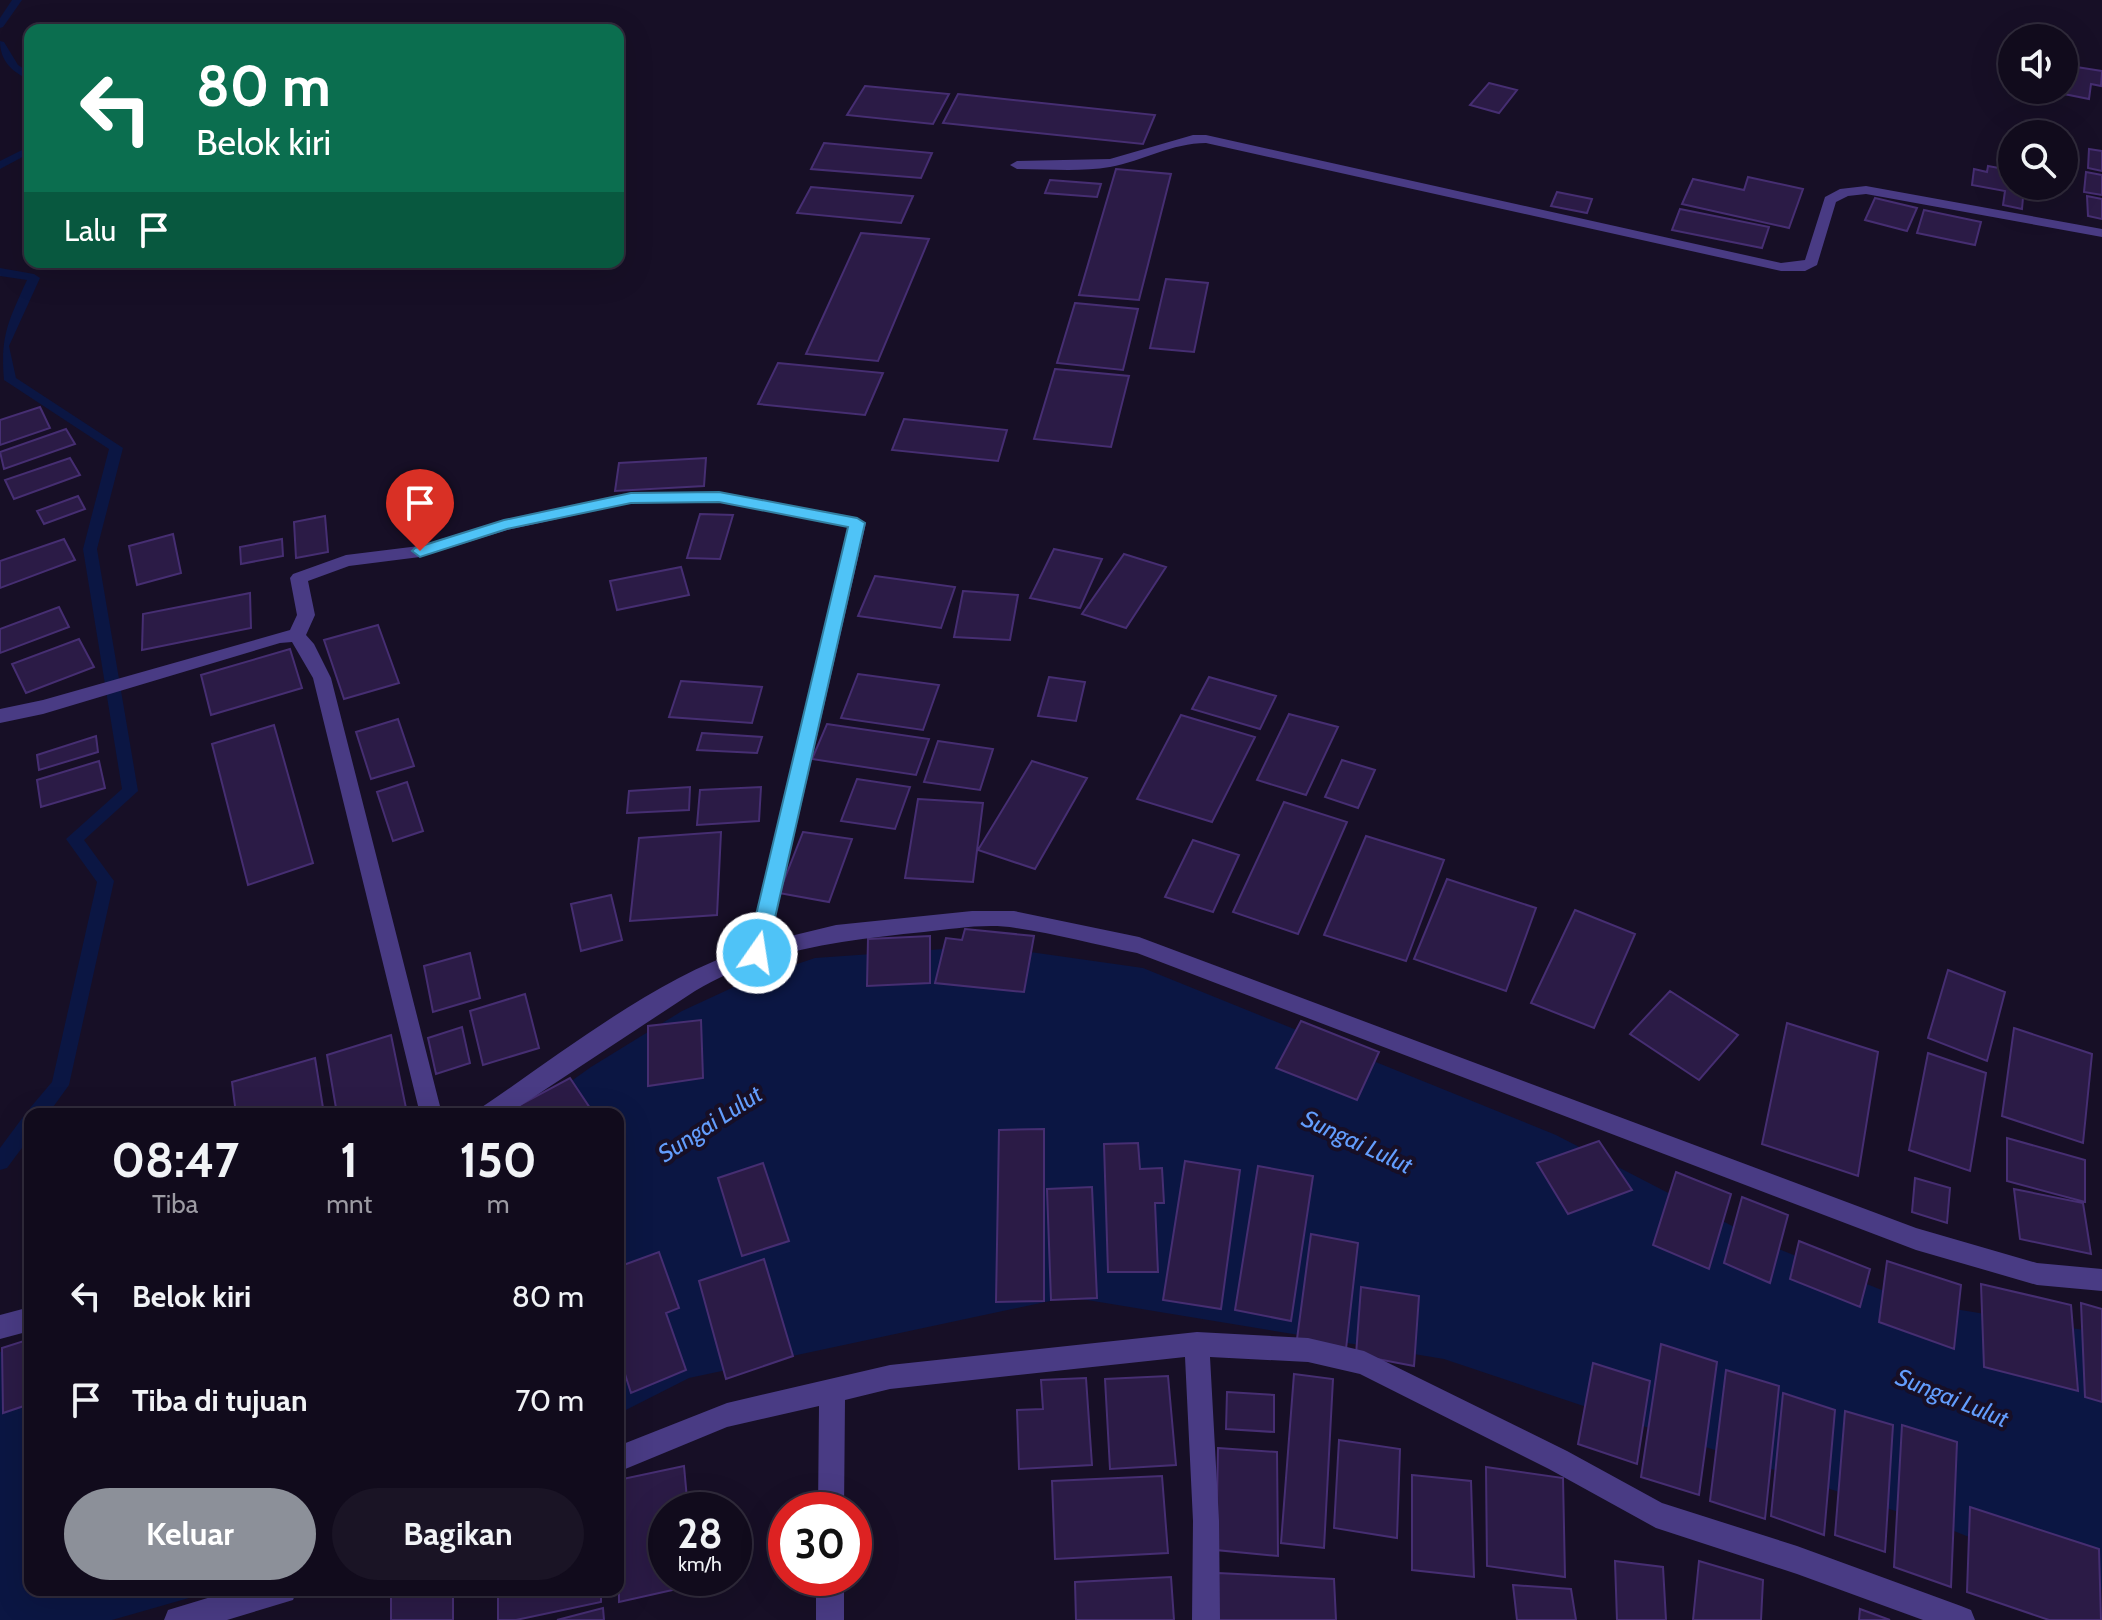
<!DOCTYPE html>
<html lang="id">
<style>
body{margin:0;font-family:Cabin,sans-serif;background:#1a1425;color:#f1f3f6;height:100vh;display:flex;flex-direction:column;font-size:30px;white-space:nowrap}
*{box-sizing:border-box;margin:0}
p{font-size:26px;color:#9c9ba3}
.icon{flex:none;width:44px;height:44px;fill:none;stroke:currentColor;stroke-width:2;stroke-linecap:round;stroke-linejoin:round}
.map{position:relative;flex:1;overflow:hidden}
.side{position:absolute;left:24px;top:1108px;width:600px;height:488px;display:flex;flex-direction:column;background:#110b1c;border-radius:16px;box-shadow:0 8px 32px #0002,0 0 0 2px #302b3b}
.side>*{flex:none}
.top-card{position:absolute;left:24px;top:24px;width:600px;height:244px;border-radius:16px;box-shadow:0 8px 32px #0002,0 0 0 2px #302b3b;background:#0b6e4f;color:#fff;overflow:hidden}
.controls{position:absolute;left:1998px;top:24px;display:grid;gap:16px}
.controls a{display:grid;place-items:center;width:80px;height:80px;border-radius:50%;background:#110b1c;box-shadow:0 8px 32px #0002,0 0 0 2px #302b3b;font-size:40px}
.speed{position:absolute;left:648px;top:1492px;display:flex;gap:16px;font-size:40px;font-weight:700;text-align:center}
.speed>*{display:grid;place-content:center;width:104px;height:104px;border-radius:50%;background:#110b1c;box-shadow:0 8px 32px #0002,0 0 0 2px #302b3b;line-height:1}
.speed small{font-size:20px;font-weight:400}
.speed .limit{border:12px solid #d22;background:#fff;color:#111}
.pin{position:absolute;display:grid;place-items:center;width:68px;height:68px;color:#fff;margin:-82px -34px;border-radius:50% 50% 50% 0;rotate:-45deg;box-shadow:0 0 8px #0007}
.pin .icon{rotate:45deg}
.me{position:absolute;width:88px;margin:-44px;rotate:13deg;stroke-linejoin:round;filter:drop-shadow(0 0 6px #0008)}
.turn{display:flex;align-items:center;gap:28px;height:168px;padding:0 40px;font-size:36px}
.turn .icon{width:104px;height:104px;stroke-width:2.5}
.turn b{display:block;font-size:56px;line-height:68px}
.then{display:flex;align-items:center;height:76px;padding:0 40px;background:#0003;gap:16px;font-size:30px}
.eta{display:flex;justify-content:space-evenly;align-items:center;height:136px;text-align:center}
.eta b{font-size:48px;font-weight:800;line-height:56px}
.primary-button{display:flex;gap:16px;margin-top:auto;padding:16px 40px}
.primary-button a{flex:1;height:92px;border-radius:48px;background:#8c9099;color:#fff;font-size:32px;font-weight:800;line-height:92px;text-align:center}
.primary-button a+a{background:#1a1425;color:#f1f3f6}
ul{padding:0;list-style:none}
li{display:flex;align-items:center;gap:24px;height:104px;padding:0 40px}
li div{flex:1}
li b{display:block;font-size:30px}
li em{font-style:normal}
.map>svg:first-child{display:block}
</style>
<div class="map">
<svg width="2102" height="1620" viewBox="0 0 2102 1620">
<rect width="100%" height="100%" fill="#170f26"/>
<!-- water -->
<path fill="#0b1643" d="M987,946L1143,968L1556,1135L1771,1246L1912,1302L2102,1333V1590L1949,1529L1444,1359L1069,1297L689,1378L618,1414V1114H525L591,1067L682,1011L749,980L815,958Z
M30,1346V1590H217L112,1620H0V1352Z"/>
<g fill="none" stroke-linecap="round" stroke-linejoin="round">
<!-- stream -->
<path fill="#0b1643" fill-rule="evenodd" d="M12,0H22L3,27L0,28V18Z
M0,41L4,42L18,65L30,73V80C12,72 0,61 0,41Z
M30,146V153L0,169V161Z
M0,268L34,274L40,278L9,346L16,378L123,448L97,549L138,791L84,840L114,881L69,1085L48,1114H30V1137L7,1168L0,1170V1148L23,1117L29,1116L30,1108L52,1082L97,882L66,839L122,789L83,549L109,449L4,380C0,335 9,320 27,280L0,276Z"/>
</g>
<!-- building -->
<path fill="#2b1b46" stroke="#462e72" stroke-width="2" d="M2064,65L2102,71L2101,86L2091,84L2089,99L2049,91L2064,90Z
M1489,83L1517,90L1499,113L1470,105Z
M865,86L949,94L933,124L847,115Z
M958,94L1155,115L1143,144L943,123Z
M824,143L932,153L921,178L811,169Z
M2089,149L2102,151V171L2088,168Z
M1988,166L2010,170L2012,186H2024L2022,209L2003,205L2005,191L1972,185L1974,169L1987,172Z
M1116,169L1171,174L1139,300L1079,295Z
M2086,172L2102,175V195L2084,192Z
M1748,177L1803,189L1789,228L1682,204L1693,179L1744,190Z
M1050,180L1101,184L1097,197L1045,193Z
M811,187L913,196L901,223L797,213Z
M1557,192L1592,199L1587,213L1551,206Z
M2087,196L2102,199V219L2088,216Z
M1875,198L1917,208L1907,231L1865,220Z
M1680,209L1769,227L1762,248L1672,230Z
M1924,210L1981,222L1975,245L1917,233Z
M861,233L929,239L878,361L806,354Z
M1166,279L1208,283L1194,352L1150,348Z
M1075,303L1138,309L1123,370L1057,363Z
M778,363L883,373L865,415L758,404Z
M1055,369L1129,376L1111,447L1034,439Z
M40,407L50,428L0,445V420Z
M904,419L1007,430L998,461L892,450Z
M66,429L75,444L4,469L0,452Z
M70,458L80,475L14,499L5,480Z
M706,458L704,486L615,491L619,463Z
M78,496L85,509L44,524L37,511Z
M700,514L733,515L720,559L687,558Z
M325,516L328,552L296,558L294,522Z
M173,534L181,573L137,585L129,546Z
M64,539L75,560L0,588V561Z
M282,539L283,556L241,564L240,547Z
M1054,549L1102,559L1080,608L1030,598Z
M1124,554L1166,567L1126,628L1082,614Z
M681,567L689,595L617,610L610,581Z
M875,576L955,587L941,628L858,616Z
M963,591L1018,595L1010,640L954,637Z
M250,593L251,628L142,650L143,614Z
M59,607L69,627L0,653V629Z
M378,625L399,683L344,699L324,640Z
M79,639L94,667L26,693L12,664Z
M290,649L302,688L211,715L201,675Z
M858,674L939,685L923,730L841,718Z
M1049,677L1085,682L1076,721L1038,716Z
M1209,677L1276,696L1260,729L1192,709Z
M681,681L762,687L752,723L669,717Z
M1289,714L1338,727L1306,795L1257,780Z
M1181,715L1255,737L1212,822L1137,799Z
M398,719L414,766L371,779L356,732Z
M827,724L929,739L916,775L812,759Z
M274,725L313,863L248,885L212,744Z
M702,733L762,737L757,753L697,750Z
M96,736L98,752L39,770L37,755Z
M938,741L993,749L980,790L924,782Z
M1342,760L1375,770L1358,808L1325,797Z
M99,761L105,788L41,807L37,780Z
M1032,761L1087,778L1035,869L978,850Z
M857,779L910,787L895,829L841,821Z
M407,782L423,831L393,841L377,792Z
M690,787L689,810L627,813L629,791Z
M761,787L759,821L697,825L700,790Z
M918,799L983,803L973,882L905,878Z
M1284,802L1347,822L1298,934L1233,912Z
M721,832L717,915L630,921L639,838Z
M803,832L852,839L829,902L779,893Z
M1366,836L1444,860L1406,961L1324,935Z
M1193,840L1239,855L1213,912L1165,897Z
M1447,879L1536,908L1506,991L1414,959Z
M611,895L622,940L581,951L571,904Z
M1575,910L1635,934L1594,1028L1531,1003Z
M965,929L1034,936L1024,992L935,983L946,938L962,940Z
M930,936V983L867,986L868,939Z
M470,953L480,998L433,1012L424,966Z
M1948,970L2005,992L1987,1061L1928,1038Z
M1670,991L1738,1035L1699,1080L1630,1034Z
M525,994L539,1048L483,1065L470,1011Z
M701,1020L703,1078L648,1086V1026Z
M1301,1021L1379,1052L1357,1100L1276,1068Z
M1787,1023L1878,1052L1858,1176L1762,1144Z
M462,1027L470,1063L436,1074L428,1038Z
M2014,1028L2092,1054L2083,1143L2002,1116Z
M391,1035L406,1108L386,1114H337L327,1055Z
M1928,1053L1986,1073L1970,1171L1909,1150Z
M315,1058L324,1114H236L232,1082Z
M570,1078L594,1114L507,1112Z
M1044,1129V1301L996,1302L999,1130Z
M2007,1138L2085,1160V1202L2007,1181Z
M1599,1141L1632,1190L1568,1214L1537,1163Z
M1138,1143L1140,1169L1162,1168L1164,1203H1155L1158,1272H1108L1104,1144Z
M1185,1161L1240,1170L1221,1309L1163,1300Z
M763,1163L789,1241L742,1256L718,1178Z
M1258,1166L1313,1176L1291,1321L1235,1310Z
M1676,1172L1731,1194L1709,1269L1653,1245Z
M1915,1178L1950,1188L1947,1223L1912,1212Z
M1092,1187L1097,1298L1051,1300L1047,1189Z
M2014,1189L2083,1203L2091,1254L2020,1239Z
M1742,1197L1788,1215L1770,1283L1724,1263Z
M1311,1234L1358,1243L1346,1349L1297,1339Z
M1799,1241L1870,1269L1860,1307L1790,1279Z
M659,1252L679,1308L666,1313L686,1370L631,1393L618,1352V1267Z
M764,1259L793,1356L726,1379L699,1281Z
M1887,1261L1961,1285L1954,1349L1879,1322Z
M1981,1284L2071,1305L2078,1391L1984,1367Z
M1361,1287L1419,1296L1414,1366L1356,1355Z
M2081,1303L2102,1309V1402L2085,1397Z
M30,1339V1404L3,1413L2,1348Z
M1661,1344L1717,1362L1699,1495L1641,1477Z
M1593,1363L1650,1381L1637,1464L1578,1444Z
M1726,1370L1779,1386L1765,1519L1710,1501Z
M1294,1374L1333,1379L1324,1548L1281,1543Z
M1168,1376L1176,1465L1110,1469L1105,1379Z
M1086,1378L1092,1465L1019,1469L1017,1410L1043,1409L1041,1380Z
M1227,1392L1274,1395V1432L1226,1429Z
M1783,1393L1835,1410L1824,1535L1771,1516Z
M1845,1411L1893,1425L1885,1552L1835,1535Z
M1902,1425L1957,1442L1951,1587L1894,1567Z
M1339,1440L1400,1449L1397,1538L1334,1528Z
M1218,1448L1277,1452L1278,1556L1216,1550Z
M684,1466L688,1510H666V1578H694L695,1585L619,1602L618,1480Z
M1486,1467L1563,1478L1565,1577L1487,1566Z
M1412,1475L1471,1481L1474,1577L1412,1570Z
M1162,1476L1168,1553L1055,1559L1052,1481Z
M1970,1507L2099,1549L2101,1620H2049L1967,1592Z
M1615,1561L1663,1567L1666,1620H1617Z
M1699,1561L1763,1580L1761,1620H1693Z
M1218,1573L1334,1579L1336,1620H1217Z
M1171,1577L1174,1620H1076L1075,1582Z
M1513,1585L1571,1589L1576,1620H1517Z
M391,1590H453V1620H391Z
M498,1590H601V1602L516,1620H498Z
M603,1608L604,1620H557Z
M1860,1609L1890,1620H1859Z"/>
<g fill="none" stroke-linecap="round" stroke-linejoin="round">
<!-- minor -->
<path fill="#493b84" fill-rule="evenodd" d="M1193,135H1206L1781,263L1805,260L1825,197L1840,189L1866,186L2102,229V237L1866,194L1848,196L1836,202L1817,265L1805,271H1781L1206,143C1172,143 1143,161 1110,167C1080,172 1048,169 1017,169L1010,165L1017,161L1110,159Z
M719,492L857,518L866,523L770,941L836,925L972,911H1014L1139,937L1916,1228L2037,1263L2102,1269V1291L2037,1285L1916,1250L1137,953C1097,945 1057,934 1016,928C986,923 954,929 924,932C845,940 764,949 695,991L508,1114H479L482,1107C565,1051 653,980 748,948L848,527L719,502L631,503L507,530L420,557L349,566L308,581L315,615L306,635L314,644L331,678L442,1114H420L313,678L292,642L280,643L43,714L0,723V709L43,700L290,630L297,615L290,578L293,574L346,555L419,546L504,520L631,493Z
M30,1307V1331L0,1339V1315Z
M1197,1332L1308,1338L1364,1351L1567,1451L1662,1503L1797,1546L1961,1606L1971,1610L1975,1620H1923L1797,1574L1656,1528L1549,1469L1360,1374L1308,1362L1210,1357L1219,1521L1220,1620H1192L1193,1521L1185,1357L890,1389L845,1400L844,1510H818L819,1406L727,1427L618,1472V1446L727,1403L890,1365Z
M816,1578H844V1620H816Z
M234,1590H297L293,1600L227,1620H164L168,1610Z"/>
</g>
<!-- route -->
<path fill="#4fc3f7" stroke="#337fa1" stroke-width="2" d="M719,492L857,518L865,523L767,953L764,958H750L747,953L848,527L719,502L631,503L507,529L420,557L412,551L415,548L504,520L631,493Z"/>
<g text-anchor="middle" stroke-width="8" stroke-linejoin="round" paint-order="stroke">
<!-- water labels -->
<g font-size="24" font-style="italic" fill="#639dfd" stroke="#170f26">
<text transform="translate(710 1124) rotate(-33)" y="8">Sungai Lulut</text>
<text transform="translate(1357 1142) rotate(25)" y="8">Sungai Lulut</text>
<text transform="translate(1952 1398) rotate(22)" y="8">Sungai Lulut</text>
</g>
</g>
</svg>
<div class="controls">
<a><svg class="icon" aria-label="sound" viewBox="0 0 24 24"><path d="M4 9h4l5-4v14l-5-4H4zM17 9q2 3 0 6"/></svg></a>
<a><svg class="icon" aria-label="search" viewBox="0 0 24 24"><circle cx="10" cy="10" r="6"/><path d="M15 15l6 6"/></svg></a>
</div>
<div class="speed"><div>28<small>km/h</small></div><div class="limit">30</div></div>
<div class="pin" style="left:420px;top:551px;background:#d93025"><svg class="icon" aria-label="arrive" viewBox="0 0 24 24"><path d="M6 21V4h12l-3 4 3 4H6"/></svg></div>
<svg class="me" style="left:757px;top:953px" viewBox="-20 -20 40 40"><circle r="17" fill="#4fc3f7" stroke="#fff" stroke-width="3"/><path d="M0-11L8 9 0 5-8 9z" fill="#fff"/></svg>
<div class="top-card">
<div class="turn"><svg class="icon" aria-label="left" viewBox="0 0 24 24"><path d="M17 20v-9H6M10 6l-5 5 5 5"/></svg><div><b>80 m</b>Belok kiri</div></div>
<div class="then">Lalu<svg class="icon" aria-label="arrive" viewBox="0 0 24 24"><path d="M6 21V4h12l-3 4 3 4H6"/></svg></div>
</div>
<section class="side">
<div class="eta">
<div><b>08:47</b><p>Tiba</p></div>
<div><b>1</b><p>mnt</p></div>
<div><b>150</b><p>m</p></div>
</div>
<ul>
<li><svg class="icon" aria-label="left" viewBox="0 0 24 24"><path d="M17 20v-9H6M10 6l-5 5 5 5"/></svg><div><b>Belok kiri</b></div><em>80 m</em></li>
<li><svg class="icon" aria-label="arrive" viewBox="0 0 24 24"><path d="M6 21V4h12l-3 4 3 4H6"/></svg><div><b>Tiba di tujuan</b></div><em>70 m</em></li>
</ul>
<div class="primary-button"><a>Keluar</a><a>Bagikan</a></div>
</section>
</div>
